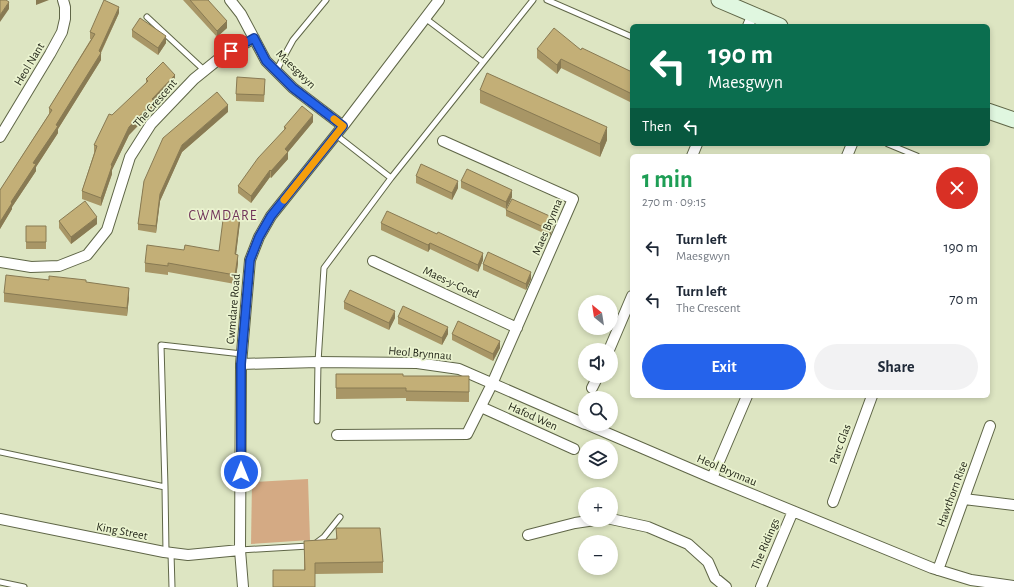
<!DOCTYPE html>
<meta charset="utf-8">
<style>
body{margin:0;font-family:"Alegreya Sans",sans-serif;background:#f2f2f3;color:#1f2937;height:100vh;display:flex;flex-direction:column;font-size:15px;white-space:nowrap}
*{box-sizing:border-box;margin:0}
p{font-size:13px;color:#747a83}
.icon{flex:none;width:22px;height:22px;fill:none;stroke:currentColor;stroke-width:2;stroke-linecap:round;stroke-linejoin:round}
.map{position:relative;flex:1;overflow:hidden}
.side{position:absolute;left:630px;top:154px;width:360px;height:244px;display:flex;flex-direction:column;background:#fff;border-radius:6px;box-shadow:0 2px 6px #0003}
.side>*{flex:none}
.top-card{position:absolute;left:630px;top:24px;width:360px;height:122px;border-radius:6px;box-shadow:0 2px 6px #0003;background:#0b6e4f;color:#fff;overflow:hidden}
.needle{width:26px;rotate:330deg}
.buttons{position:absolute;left:578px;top:295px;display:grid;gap:8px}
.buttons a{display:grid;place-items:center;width:40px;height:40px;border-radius:50%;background:#fff;box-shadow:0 2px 6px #0003;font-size:20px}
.pin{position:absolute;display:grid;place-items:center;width:34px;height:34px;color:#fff;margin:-17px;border-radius:8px;box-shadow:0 2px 6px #0006}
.me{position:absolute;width:44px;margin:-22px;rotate:0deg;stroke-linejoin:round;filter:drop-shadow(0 0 3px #0008)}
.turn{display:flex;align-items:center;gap:14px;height:84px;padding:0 12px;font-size:18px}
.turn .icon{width:52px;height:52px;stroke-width:2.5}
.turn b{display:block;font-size:28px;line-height:34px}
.then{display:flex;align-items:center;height:38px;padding:0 12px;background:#0003;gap:8px;font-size:15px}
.round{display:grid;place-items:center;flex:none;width:42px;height:42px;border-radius:21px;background:#f2f2f3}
.summary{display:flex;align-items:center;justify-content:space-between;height:68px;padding:0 12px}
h1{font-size:24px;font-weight:700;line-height:30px;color:#1e9e55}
.primary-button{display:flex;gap:8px;margin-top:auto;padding:8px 12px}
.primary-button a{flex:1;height:46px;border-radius:24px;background:#2563eb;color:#fff;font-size:16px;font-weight:700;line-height:46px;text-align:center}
.primary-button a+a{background:#f2f2f3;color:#1f2937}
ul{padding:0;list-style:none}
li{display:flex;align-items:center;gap:12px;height:52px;padding:0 12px}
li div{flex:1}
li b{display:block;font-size:15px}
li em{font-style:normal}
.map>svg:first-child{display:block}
</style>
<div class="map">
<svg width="1014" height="587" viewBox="0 0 1014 587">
<rect width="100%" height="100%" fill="#dde5c2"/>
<!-- green -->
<path fill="#d4aa84" d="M308,479L310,540L251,544L252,482Z"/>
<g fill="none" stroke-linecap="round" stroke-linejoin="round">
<!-- lane casing -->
<g stroke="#5f6647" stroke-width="7">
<path id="lane" d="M547,0L632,37
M147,17L204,70
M425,18L483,62
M276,71L293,40L326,0
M336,135L391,178
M888,144L917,156
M317,421L318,362L324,268L391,178L533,0
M0,452L165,487L166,552
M165,487L161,345L242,354
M316,543L324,537L340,517
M240,550L309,546
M171,553L172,587
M0,582L24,587"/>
</g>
<!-- street casing -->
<g stroke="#5f6647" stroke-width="12">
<path id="street" d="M230,0L241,14L266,61L293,88L343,126
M748,26L753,14
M0,137L50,54L62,32L65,19V7L63,0
M692,156L697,144
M847,156L852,144
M373,261L517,328
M0,262L31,267L59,266L87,255L107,230L130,157L151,124L194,79L220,58L254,38
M609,350L632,296
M241,364L318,362L417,363L459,369L585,424
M592,388L598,376
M481,407L574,449
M586,424L712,478L932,568L971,580L1014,586
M337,435L467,434L492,384L573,199L443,141
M712,478L747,396
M964,499L1014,505
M833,502L872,396
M0,519L164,552L188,555L240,550
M611,519L648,527L688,544L708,562L715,578L726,587
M528,535L575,523L595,520
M938,570L990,426
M243,587L240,550L241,364L250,260L259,237L271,216L343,126L439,0
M761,587L793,511"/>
</g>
<!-- secondary casing -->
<g stroke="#5f6647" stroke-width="17">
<path id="secondary" d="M719,0L780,26
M988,111L1014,120"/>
</g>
<!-- lane -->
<use href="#lane" stroke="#fff" stroke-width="5"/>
<!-- street -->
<use href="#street" stroke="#fff" stroke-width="10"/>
<!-- secondary -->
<use href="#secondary" stroke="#e0f7e0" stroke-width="15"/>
</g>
<!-- wall -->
<path fill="#a89666" d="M183,0H208L227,28L217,37Z
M119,13L101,53V60L58,129V133L36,167V171L12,207V209L0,229V190L49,114V108L91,39H90V32Z
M132,30L166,43L158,55L132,37Z
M537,49L581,50L632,72V103L561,68L557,74L537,58Z
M146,79L175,83L154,104V109L129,135L112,170V174L101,206L82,199V191L94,153V145L146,83Z
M265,86L264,102L236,101V94Z
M480,90L607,140L600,157L480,103Z
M228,112L182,152L160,201L156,233L138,230V224L144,181Z
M313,122L288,152V159L271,178L270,177L251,203L238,193V186L284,130V127Z
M416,176L458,188L452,200L416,183Z
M461,181L512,197L506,209L461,188Z
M506,210L554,225L550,236L506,216Z
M59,221L97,224L71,244L59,228Z
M240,222L236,254L238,263L235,284L168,272V275L145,272V263L184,250L219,251Z
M381,223L437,234L483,260L478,272L430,249L428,252L381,230Z
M26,226H46V249H26Z
M483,264L531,279L526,290L483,270Z
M49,280L86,283L129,297L127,316L4,302V293Z
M344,302L395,318L389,330L344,309Z
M398,317L448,334L442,345L398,324Z
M452,334L500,348L493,361L452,340Z
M336,374L403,376H469V402L406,401V398L336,399Z
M336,528L383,562V573L315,574L304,570V541L336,539Z"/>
<!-- shaded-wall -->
<path fill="#887a53" d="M36,0H49L36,5Z
M9,2V9L0,22V15Z
M119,7V13L100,54L101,53V60L58,129V133L36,167V171L12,207V209L0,229V222L11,202L33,163L56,125L99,51Z
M227,21V28L217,37V31Z
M166,36V43L158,55V48Z
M561,59V68L557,74V65Z
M175,75V83L154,104V109L129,135L112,170V174L101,206V198L111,165L129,127L152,99Z
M228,105V112L182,152L160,201L156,233V226L160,194L182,145Z
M313,115V122L288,152V159L271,178V171L285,149Z
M607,127V140L600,157V144Z
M270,170V177L251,203V196Z
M458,181V188L452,200V193Z
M512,190V197L506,209V202Z
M240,214V222L235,263V254Z
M97,217V224L71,244V237Z
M554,218V225L550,236V230Z
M430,243V249L428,252V245Z
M483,253V260L478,272V265Z
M238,255V263L235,284V275Z
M531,272V279L526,290V284Z
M129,288V297L127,316V308Z
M395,311V318L389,330V323Z
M448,327V334L442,345V338Z
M500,341V348L493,361V354Z"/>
<!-- building -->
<path fill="#c3af77" stroke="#887a53" d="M0,0H6L9,2L0,15Z
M104,0L119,7L99,51L101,53L56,125L58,126L33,163L36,164L11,202L12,203L0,222V190L52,110L49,108L95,34L90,32Z
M190,0H208L227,21L217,31Z
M140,18L166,36L158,48L132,30Z
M554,28L581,50L582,48L632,72V94L561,59L557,65L537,49Z
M163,62L175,75L152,99L154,101L129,127L111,165L112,166L101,198L82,191L97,146L94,145L109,114L112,115L148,81L146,79Z
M487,73L607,127L600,144L480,90Z
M237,77L265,79L264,95L236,94Z
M217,92L228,105L182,145L160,194L156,226L138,224L144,181L163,138Z
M302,106L313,115L285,149L288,152L271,171L270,170L251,196L238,186L258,158L286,128L284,127Z
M421,164L458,181L452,193L416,176Z
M467,169L512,190L506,202L461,181Z
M512,199L554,218L550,230L506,210Z
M85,201L97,217L71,237L59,221Z
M387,211L437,234L438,232L483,253L478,265L430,243L428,245L381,223Z
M224,212L240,214L235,254L238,255L235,275L168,263V266L145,263L147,245L184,250L185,245L219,251Z
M26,226H46V242H26Z
M488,252L531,272L526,284L483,264Z
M6,275L49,280V276L86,280V282L129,288L127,308L4,293Z
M350,290L395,311L389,323L344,302Z
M403,306L448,327L442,338L398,317Z
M458,321L500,341L493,354L452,334Z
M336,374H403V376H469V392L406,391V388H336Z
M336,528H380L383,562L315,563V587H273V570H305L304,541L337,539Z"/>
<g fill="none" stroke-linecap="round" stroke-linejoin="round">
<!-- route casing -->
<g stroke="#184099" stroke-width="10">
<path id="route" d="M231,51L254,38L266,61L293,88L343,126L271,216L259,237L250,260L241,364V472"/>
</g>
<!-- route -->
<use href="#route" stroke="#2563eb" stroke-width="7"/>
<!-- slow -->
<path stroke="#f59e0b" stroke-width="7" d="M284,200L343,126L334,119"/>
</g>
<g text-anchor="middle" stroke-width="3.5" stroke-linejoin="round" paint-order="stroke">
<!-- street labels -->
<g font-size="12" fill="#1f2215" stroke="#eaf3cf">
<text transform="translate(29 64) rotate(-59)" y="4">Heol Nant</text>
<text transform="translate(296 69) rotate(44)" y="4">Maesgwyn</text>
<text transform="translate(155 103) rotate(-49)" y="4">The Crescent</text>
<text transform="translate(547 227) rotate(-67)" y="4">Maes Brynna</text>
<text transform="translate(451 282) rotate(25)" y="4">Maes-y-Coed</text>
<text transform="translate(233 309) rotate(-85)" y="4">Cwmdare Road</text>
<text transform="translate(420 353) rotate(5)" y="4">Heol Brynnau</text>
<text transform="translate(533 416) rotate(24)" y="4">Hafod Wen</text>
<text transform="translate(840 444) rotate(-70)" y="4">Parc Glas</text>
<text transform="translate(727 470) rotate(23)" y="4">Heol Brynnau</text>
<text transform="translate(952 494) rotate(-70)" y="4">Hawthorn Rise</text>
<text transform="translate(122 531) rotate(11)" y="4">King Street</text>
<text transform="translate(765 544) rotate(-67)" y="4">The Ridings</text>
</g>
<!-- quarter labels -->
<g font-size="14" letter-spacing="1" fill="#71345a" stroke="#eaf3cf">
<text x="223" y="220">CWMDARE</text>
</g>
</g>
</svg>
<div class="buttons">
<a><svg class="needle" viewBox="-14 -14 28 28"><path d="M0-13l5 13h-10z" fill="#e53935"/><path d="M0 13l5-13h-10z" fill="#747a83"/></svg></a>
<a><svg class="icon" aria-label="sound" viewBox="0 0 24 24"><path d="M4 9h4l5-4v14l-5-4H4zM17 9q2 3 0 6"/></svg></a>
<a><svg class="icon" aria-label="search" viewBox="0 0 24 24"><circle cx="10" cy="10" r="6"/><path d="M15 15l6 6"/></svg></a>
<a><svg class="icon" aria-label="layers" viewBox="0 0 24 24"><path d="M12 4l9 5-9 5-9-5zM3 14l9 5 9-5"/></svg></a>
<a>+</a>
<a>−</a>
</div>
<div class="pin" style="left:231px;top:51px;background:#d93025"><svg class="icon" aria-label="arrive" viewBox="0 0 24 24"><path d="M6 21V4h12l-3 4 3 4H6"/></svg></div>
<svg class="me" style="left:241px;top:472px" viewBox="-20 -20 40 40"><circle r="17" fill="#2563eb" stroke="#fff" stroke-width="3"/><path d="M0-11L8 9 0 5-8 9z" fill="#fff"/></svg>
<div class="top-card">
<div class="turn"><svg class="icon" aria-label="left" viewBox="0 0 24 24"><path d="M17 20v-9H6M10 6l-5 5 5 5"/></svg><div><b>190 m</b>Maesgwyn</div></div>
<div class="then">Then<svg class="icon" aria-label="left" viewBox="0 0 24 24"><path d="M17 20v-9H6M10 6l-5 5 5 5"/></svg></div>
</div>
<section class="side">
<div class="summary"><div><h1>1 min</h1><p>270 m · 09:15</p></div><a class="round" style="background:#d93025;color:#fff"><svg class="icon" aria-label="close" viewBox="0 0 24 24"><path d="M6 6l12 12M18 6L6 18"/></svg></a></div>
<ul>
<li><svg class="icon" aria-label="left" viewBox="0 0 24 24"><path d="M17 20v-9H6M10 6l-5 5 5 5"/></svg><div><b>Turn left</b><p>Maesgwyn</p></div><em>190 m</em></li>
<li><svg class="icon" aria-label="left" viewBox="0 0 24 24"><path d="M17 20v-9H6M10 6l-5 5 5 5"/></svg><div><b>Turn left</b><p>The Crescent</p></div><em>70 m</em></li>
</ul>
<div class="primary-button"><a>Exit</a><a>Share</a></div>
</section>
</div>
